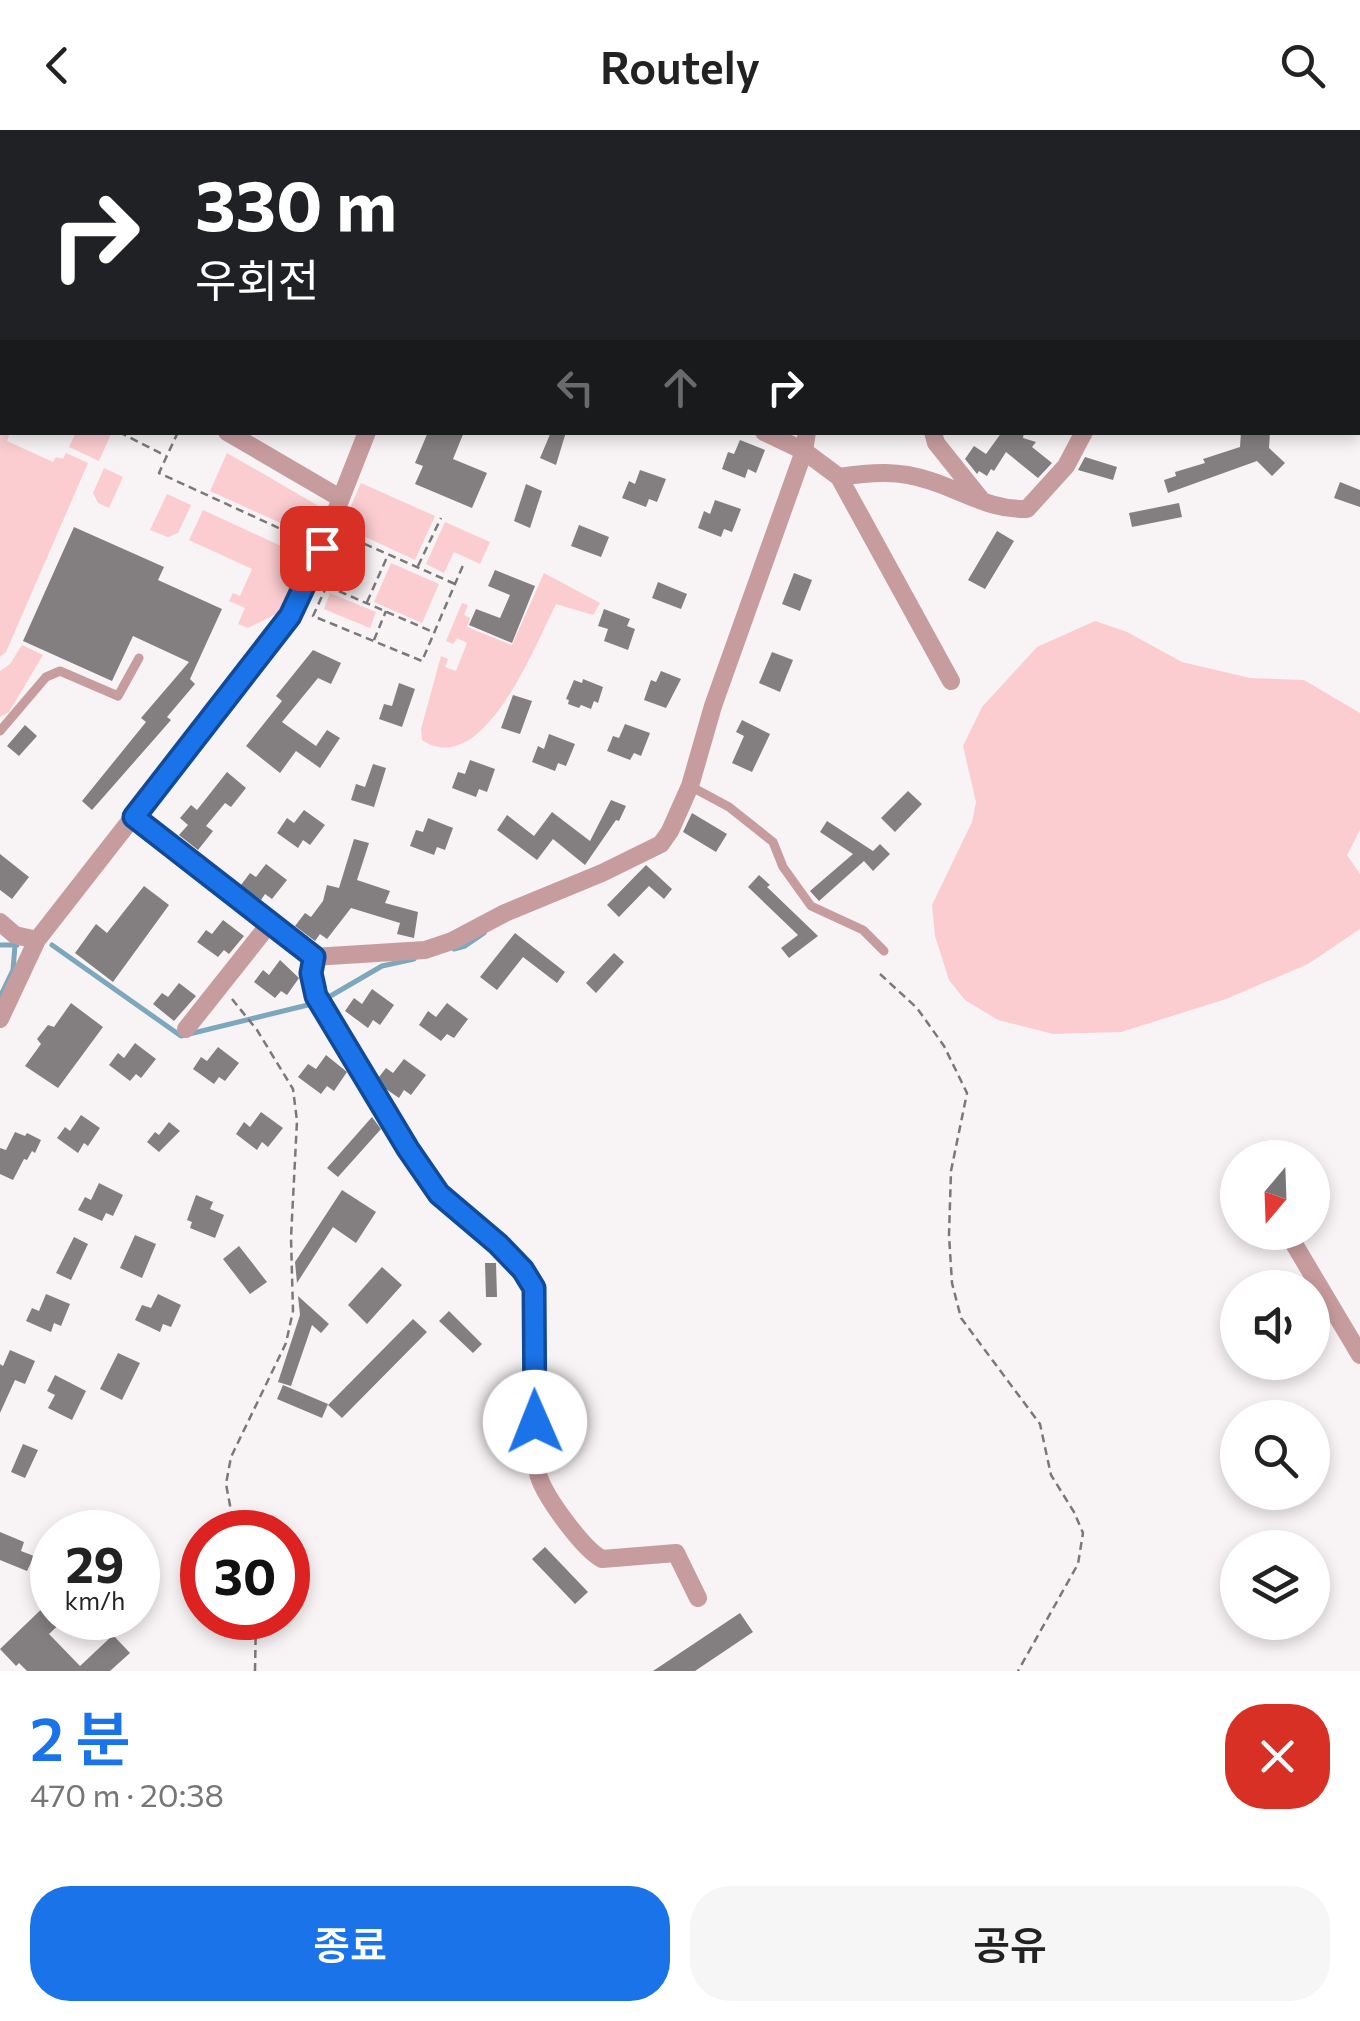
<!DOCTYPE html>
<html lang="ko">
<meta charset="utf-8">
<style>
body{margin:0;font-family:Commissioner,"Noto Sans KR",sans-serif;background:#f6f6f6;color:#222;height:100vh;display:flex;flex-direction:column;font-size:38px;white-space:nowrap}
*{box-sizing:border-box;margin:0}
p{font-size:32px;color:#767676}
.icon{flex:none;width:55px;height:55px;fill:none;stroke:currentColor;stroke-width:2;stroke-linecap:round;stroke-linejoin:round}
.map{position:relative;height:1541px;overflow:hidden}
.sheet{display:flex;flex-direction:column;background:#fff;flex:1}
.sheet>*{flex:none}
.banner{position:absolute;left:0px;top:0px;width:1360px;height:305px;box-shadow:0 5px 15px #0003;background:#202124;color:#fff;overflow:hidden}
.needle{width:65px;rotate:199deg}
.buttons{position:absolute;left:1220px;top:1010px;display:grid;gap:20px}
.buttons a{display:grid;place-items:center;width:110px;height:110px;border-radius:50%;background:#fff;box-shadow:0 5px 15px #0003;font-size:50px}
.speed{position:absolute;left:30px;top:1380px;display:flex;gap:20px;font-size:50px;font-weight:700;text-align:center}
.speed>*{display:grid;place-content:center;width:130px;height:130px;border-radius:50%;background:#fff;box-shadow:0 5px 15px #0003;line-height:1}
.speed small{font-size:25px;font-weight:400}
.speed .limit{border:15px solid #d22;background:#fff;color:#111}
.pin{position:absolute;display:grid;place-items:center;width:85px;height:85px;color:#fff;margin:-42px;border-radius:20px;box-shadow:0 5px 15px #0006}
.me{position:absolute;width:110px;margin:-55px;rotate:359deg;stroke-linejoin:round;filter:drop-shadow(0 0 8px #0008)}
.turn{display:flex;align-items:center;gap:35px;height:210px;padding:0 30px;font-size:45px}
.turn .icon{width:130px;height:130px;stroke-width:2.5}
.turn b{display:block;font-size:70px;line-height:85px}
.lanes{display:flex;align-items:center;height:95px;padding:0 30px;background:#0003;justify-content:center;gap:50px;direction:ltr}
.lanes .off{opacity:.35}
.round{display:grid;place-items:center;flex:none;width:105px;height:105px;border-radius:40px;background:#f6f6f6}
.headline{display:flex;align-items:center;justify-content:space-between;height:170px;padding:0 30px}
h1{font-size:60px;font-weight:600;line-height:75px;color:#1a73e8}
.button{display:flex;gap:20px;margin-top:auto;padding:20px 30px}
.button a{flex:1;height:115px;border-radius:40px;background:#1a73e8;color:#fff;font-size:40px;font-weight:600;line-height:115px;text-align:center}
.button a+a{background:#f6f6f6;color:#222}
header{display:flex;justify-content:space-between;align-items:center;height:130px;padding:0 30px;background:#fff;font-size:45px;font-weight:600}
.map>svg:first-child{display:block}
</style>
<header><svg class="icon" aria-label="back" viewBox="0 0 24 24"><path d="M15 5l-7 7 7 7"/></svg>Routely<svg class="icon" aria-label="search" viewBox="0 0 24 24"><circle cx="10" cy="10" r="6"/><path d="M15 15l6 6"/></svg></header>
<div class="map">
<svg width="1360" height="1541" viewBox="0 0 1360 1541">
<rect width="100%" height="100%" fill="#f8f3f4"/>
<!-- green -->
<path fill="#fbcdd0" d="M0,250L2,302L9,306L7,311L53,332L56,327L63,329L66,323L88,333L6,522L0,527Z
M76,302L111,304L99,331L69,317Z
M227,323L317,375L322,383L313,408L210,361Z
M104,338L123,347L109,378L98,373L93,363Z
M361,353L435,386L415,430L342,396Z
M167,364L191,375L178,403L168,407L150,400Z
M203,380L305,427L280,482L248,498L238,494L245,478L229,471L233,463L240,466L252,439L189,410Z
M445,392L490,412L480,434L454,422L444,443L426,434Z
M391,433L439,454L422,493L374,472Z
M544,443L600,473L593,485L556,474C535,515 483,651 422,610L421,599L441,526L448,529L445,537L456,541L467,513L457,508L453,514L446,511L462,473L468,475L464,485L470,488L467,497L512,515Z
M330,463L376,482L370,498L324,479Z
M1095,491L1127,502L1182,532L1250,548L1304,550L1360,583V700L1347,725L1360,744V799L1308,834L1226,869L1121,902L1053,904L998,890L965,870L949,850L935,806L932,775L972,692L976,672L963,616L982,577L1037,517Z
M22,515L43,525L9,582L0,587V541L10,534Z"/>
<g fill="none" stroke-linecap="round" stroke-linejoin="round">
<!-- stream -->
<path stroke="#7da7bc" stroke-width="5" d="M155,0L158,2
M0,1L2,3
M134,2L136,0
M0,815H17
M52,815L181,906L316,873
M454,819L465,816L484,803
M0,867L13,840L15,815
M327,868L382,836L414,829"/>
</g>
<!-- building -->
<path fill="#837f80" d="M428,302H464L453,329L487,343L472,378L415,354L423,336L415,333Z
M551,302H566L556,335L540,328Z
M1002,302H1024L1023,308L1036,312L1032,317L1052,333L1038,348L1006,322L994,341L991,339L987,346L979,341L977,344L965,329L974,316L986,324Z
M1241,302H1270L1269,318L1285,333L1272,346L1257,331L1168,363L1164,350L1176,346L1175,342L1205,333L1203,329L1240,317Z
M740,310L765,320L756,343L748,339L745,348L722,339L728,322L734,324Z
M1085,327L1117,337L1113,350L1078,340Z
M640,340L666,349L657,372L649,369L646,377L622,368L629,351L635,354Z
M1340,352L1360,360V377L1334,368Z
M526,354L542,361L530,398L514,391Z
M715,370L741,379L732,402L724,399L721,407L698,398L704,381L710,384Z
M1179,373L1182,387L1132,397L1129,383Z
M579,395L609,407L601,427L571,416Z
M74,397L164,437L158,450L222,479L190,549L195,554L167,587L171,590L92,680L82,671L146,592L141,588L189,532L133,506L112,551L23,511Z
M997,401L1014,411L985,459L968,450Z
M495,440L535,456L512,513L469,495L476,479L500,488L510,465L488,456Z
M794,443L812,450L800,481L782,474Z
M658,452L687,464L681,479L652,468Z
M604,479L630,489L627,496L635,499L628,520L604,511L608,499L598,496Z
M313,520L341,533L331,554L318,548L282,592L316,616L327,600L340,608L320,638L296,621L280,643L246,616L282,571L276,566Z
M772,522L793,530L780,562L759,553Z
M661,541L681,549L666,578L644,570L651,550L656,552Z
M583,549L603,557L598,573L594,571L591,579L581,575L579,578L568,574L569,570L566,569L574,550L582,553Z
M399,553L415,559L402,597L379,589L384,574L392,576Z
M513,565L532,571L520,604L501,598Z
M742,590L770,604L752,642L732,633L744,606L736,602Z
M625,594L650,603L641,626L634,623L630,630L607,621L613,606L619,608Z
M25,595L37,606L19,626L7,616Z
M549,604L575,614L566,636L558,633L555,641L532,632L538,616L544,619Z
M470,630L495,639L487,662L479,659L476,667L452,658L458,642L465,644Z
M373,634L386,638L374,677L351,670L356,654L365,657Z
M227,642L246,658L231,677L225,673L206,696L213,701L198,720L179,705L188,695L180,688L191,675L197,680Z
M908,661L922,674L895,702L881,688Z
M611,670L626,676L619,691L616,690L585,735L553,709L537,730L497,700L507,685L534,706L552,682L590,711Z
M304,680L325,695L310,715L303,710L298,718L277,703L287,688L294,693Z
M692,683L727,704L716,722L683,702Z
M428,688L453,698L445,720L437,717L434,725L410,716L416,700L423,702Z
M827,691L873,721L880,714L890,724L873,741L864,731L819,771L810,761L853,724L820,702Z
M354,709L369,713L357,750L390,761L385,773L418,782L414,808L397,804L400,793L351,778L327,809L320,804L315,811L295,796L305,783L311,787L323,771L327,755L339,758Z
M0,724L29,747L12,769L0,760Z
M266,734L287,750L272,769L265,764L261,770L241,755L250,743L256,747Z
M646,735L672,759L664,769L649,756L619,787L607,775Z
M759,745L770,755L767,757L818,806L789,828L781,818L798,805L748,757Z
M144,756L169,775L113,852L75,823L96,794L107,803Z
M223,790L244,806L229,824L224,820L218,827L197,812L206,800L212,804Z
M515,803L565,842L557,853L523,827L497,860L480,847Z
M614,823L624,832L596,863L586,853Z
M280,830L299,848L287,865L281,861L275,868L254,852L263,840L269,845Z
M179,853L196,866L174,891L153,874L162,863L168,867Z
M372,859L394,875L380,895L373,890L368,898L345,881L354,868L362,874Z
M71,873L103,897L58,958L25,936L41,914L37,909L48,895L54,897Z
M447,873L468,889L454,908L447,904L441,911L419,895L428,881L436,887Z
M135,913L156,929L141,948L136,944L130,951L109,935L118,923L124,928Z
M218,917L239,933L225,951L219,947L214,954L193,939L201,927L207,931Z
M326,925L347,942L334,961L327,956L321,964L298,947L308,934L316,939Z
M404,929L426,945L411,965L404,960L399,968L386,959L379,947L386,938L393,943Z
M261,982L283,998L268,1017L262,1012L257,1020L236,1004L244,992L250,997Z
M81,985L100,998L88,1016L84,1013L78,1023L57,1008L65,997L70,1001Z
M372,987L381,999L338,1047L327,1038Z
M169,992L180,1001L159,1022L147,1012L155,1002L159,1005Z
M15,1002L25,1006L27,1003L41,1010L35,1023L32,1021L27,1030L24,1029L13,1050L0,1044V1018L6,1020Z
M99,1053L123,1065L113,1086L106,1083L102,1091L78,1080L85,1067L91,1070Z
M342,1060L376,1082L356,1113L333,1097L297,1153L295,1132Z
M196,1065L213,1072L210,1079L224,1085L215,1108L190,1098L192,1092L187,1090Z
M135,1105L156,1114L142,1148L120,1138Z
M74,1107L88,1114L71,1150L56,1143Z
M239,1116L267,1152L250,1164L223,1129Z
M485,1133H496L497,1167H486Z
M382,1137L402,1155L367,1194L348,1175Z
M46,1164L70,1174L61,1196L54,1193L51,1202L26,1191L32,1178L39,1181Z
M158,1164L181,1175L171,1197L163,1194L160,1202L135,1190L142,1175L151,1178Z
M298,1166L329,1194L321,1203L312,1195L291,1256L278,1252L300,1185Z
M449,1181L482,1214L473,1223L439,1191Z
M413,1189L427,1202L342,1288L328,1275Z
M10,1220L35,1231L25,1254L15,1250L0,1283V1234L3,1236Z
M118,1223L140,1233L122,1270L100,1259Z
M55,1245L86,1261L72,1290L48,1278L55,1265L47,1261Z
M283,1255L328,1274L322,1288L277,1269Z
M23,1314L38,1320L25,1348L11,1342Z
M0,1402L24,1412L21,1421L34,1426L27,1441L0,1430Z
M545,1417L588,1462L575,1474L532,1429Z
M52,1469V1488H66L49,1504L80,1536L113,1505L130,1523L110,1541H27L19,1533L16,1536L0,1519Z
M740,1483L753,1502L695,1541H653Z"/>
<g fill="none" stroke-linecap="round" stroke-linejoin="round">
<!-- path -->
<path stroke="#7b7879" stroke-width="2.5" stroke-dasharray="8 5" stroke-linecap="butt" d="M0,245L2,246
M119,302L166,326
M178,302L159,343L307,411
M418,436L441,388
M455,454L349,407L313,486L422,531L464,433
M327,456L433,502
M367,472L388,425
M374,510L386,481
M880,844L917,878L944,916L967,963L951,1041L949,1105L952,1153L961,1188L1040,1294L1051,1345L1074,1382L1083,1403L1078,1434L1018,1541
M232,869L257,900L293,959L297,991L291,1108L293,1181L286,1213L231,1327L226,1354L235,1402
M255,1541L256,1488"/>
<!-- service -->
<path stroke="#c79c9e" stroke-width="9" d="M341,2L342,0
M0,601L46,547L60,541L118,566L139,528
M690,656L729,677L773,712L783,737L811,776L863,800L884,821"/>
<!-- minor -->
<path stroke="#c79c9e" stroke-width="18" d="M189,0L195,2
M1015,0L1018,2
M430,2L431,0
M824,2L827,0
M1184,2V0
M1247,2L1248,0
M0,171L2,172
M227,302L340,368
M764,302L804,321L839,347L951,551
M933,302L936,313L980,368
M839,347C872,342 899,340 931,351C965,362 990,380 1027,379L1066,336L1084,302
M134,687L313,827
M0,792L15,805L37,810
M0,889L37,810L290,486L312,442L367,302
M186,899L270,793
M1287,1102L1360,1225
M698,1468L676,1423L602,1429C583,1419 546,1368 539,1347C537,1340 537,1331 535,1323L534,1158L523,1140L498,1114L439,1064L408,1019L316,866L311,843L313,827L425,820L452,811L505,783L602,743L661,714L670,701L690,656L713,576L804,321L807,302"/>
</g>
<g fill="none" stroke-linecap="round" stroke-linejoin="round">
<!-- route casing -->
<g stroke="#114b97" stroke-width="25">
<path id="route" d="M322,418L290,486L134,687L314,827L311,843L316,866L408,1019L439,1064L498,1114L523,1140L534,1158L535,1292"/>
</g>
<!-- route -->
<use href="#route" stroke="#1a73e8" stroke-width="18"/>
</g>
</svg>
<div class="buttons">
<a><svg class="needle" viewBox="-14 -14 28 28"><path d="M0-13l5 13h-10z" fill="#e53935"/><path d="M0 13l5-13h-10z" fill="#767676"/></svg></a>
<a><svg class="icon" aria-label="sound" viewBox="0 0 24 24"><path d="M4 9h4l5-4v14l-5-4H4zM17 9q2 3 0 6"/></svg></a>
<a><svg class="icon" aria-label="search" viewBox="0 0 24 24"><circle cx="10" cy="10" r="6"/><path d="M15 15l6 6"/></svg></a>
<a><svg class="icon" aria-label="layers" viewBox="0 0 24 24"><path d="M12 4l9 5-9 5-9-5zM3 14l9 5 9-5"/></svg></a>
</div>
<div class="speed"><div>29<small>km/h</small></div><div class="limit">30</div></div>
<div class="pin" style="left:322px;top:418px;background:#d93025"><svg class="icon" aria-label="arrive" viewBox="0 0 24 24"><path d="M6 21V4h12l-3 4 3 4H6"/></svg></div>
<svg class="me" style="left:535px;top:1292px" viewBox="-20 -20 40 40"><circle r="19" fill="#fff"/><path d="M0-13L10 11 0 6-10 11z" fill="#1a73e8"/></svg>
<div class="banner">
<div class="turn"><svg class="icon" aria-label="right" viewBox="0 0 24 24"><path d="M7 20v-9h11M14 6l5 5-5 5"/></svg><div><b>330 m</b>우회전</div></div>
<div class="lanes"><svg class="icon off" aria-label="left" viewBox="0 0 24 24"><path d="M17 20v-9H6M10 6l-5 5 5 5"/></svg><svg class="icon off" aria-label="ahead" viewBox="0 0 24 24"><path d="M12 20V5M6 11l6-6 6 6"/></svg><svg class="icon" aria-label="right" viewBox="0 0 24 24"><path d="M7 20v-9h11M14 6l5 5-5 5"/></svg></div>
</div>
</div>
<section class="sheet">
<div class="headline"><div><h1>2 분</h1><p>470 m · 20:38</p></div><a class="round" style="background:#d93025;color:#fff"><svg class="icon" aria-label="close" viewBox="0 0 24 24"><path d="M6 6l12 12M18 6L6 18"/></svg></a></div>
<div class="button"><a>종료</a><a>공유</a></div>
</section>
